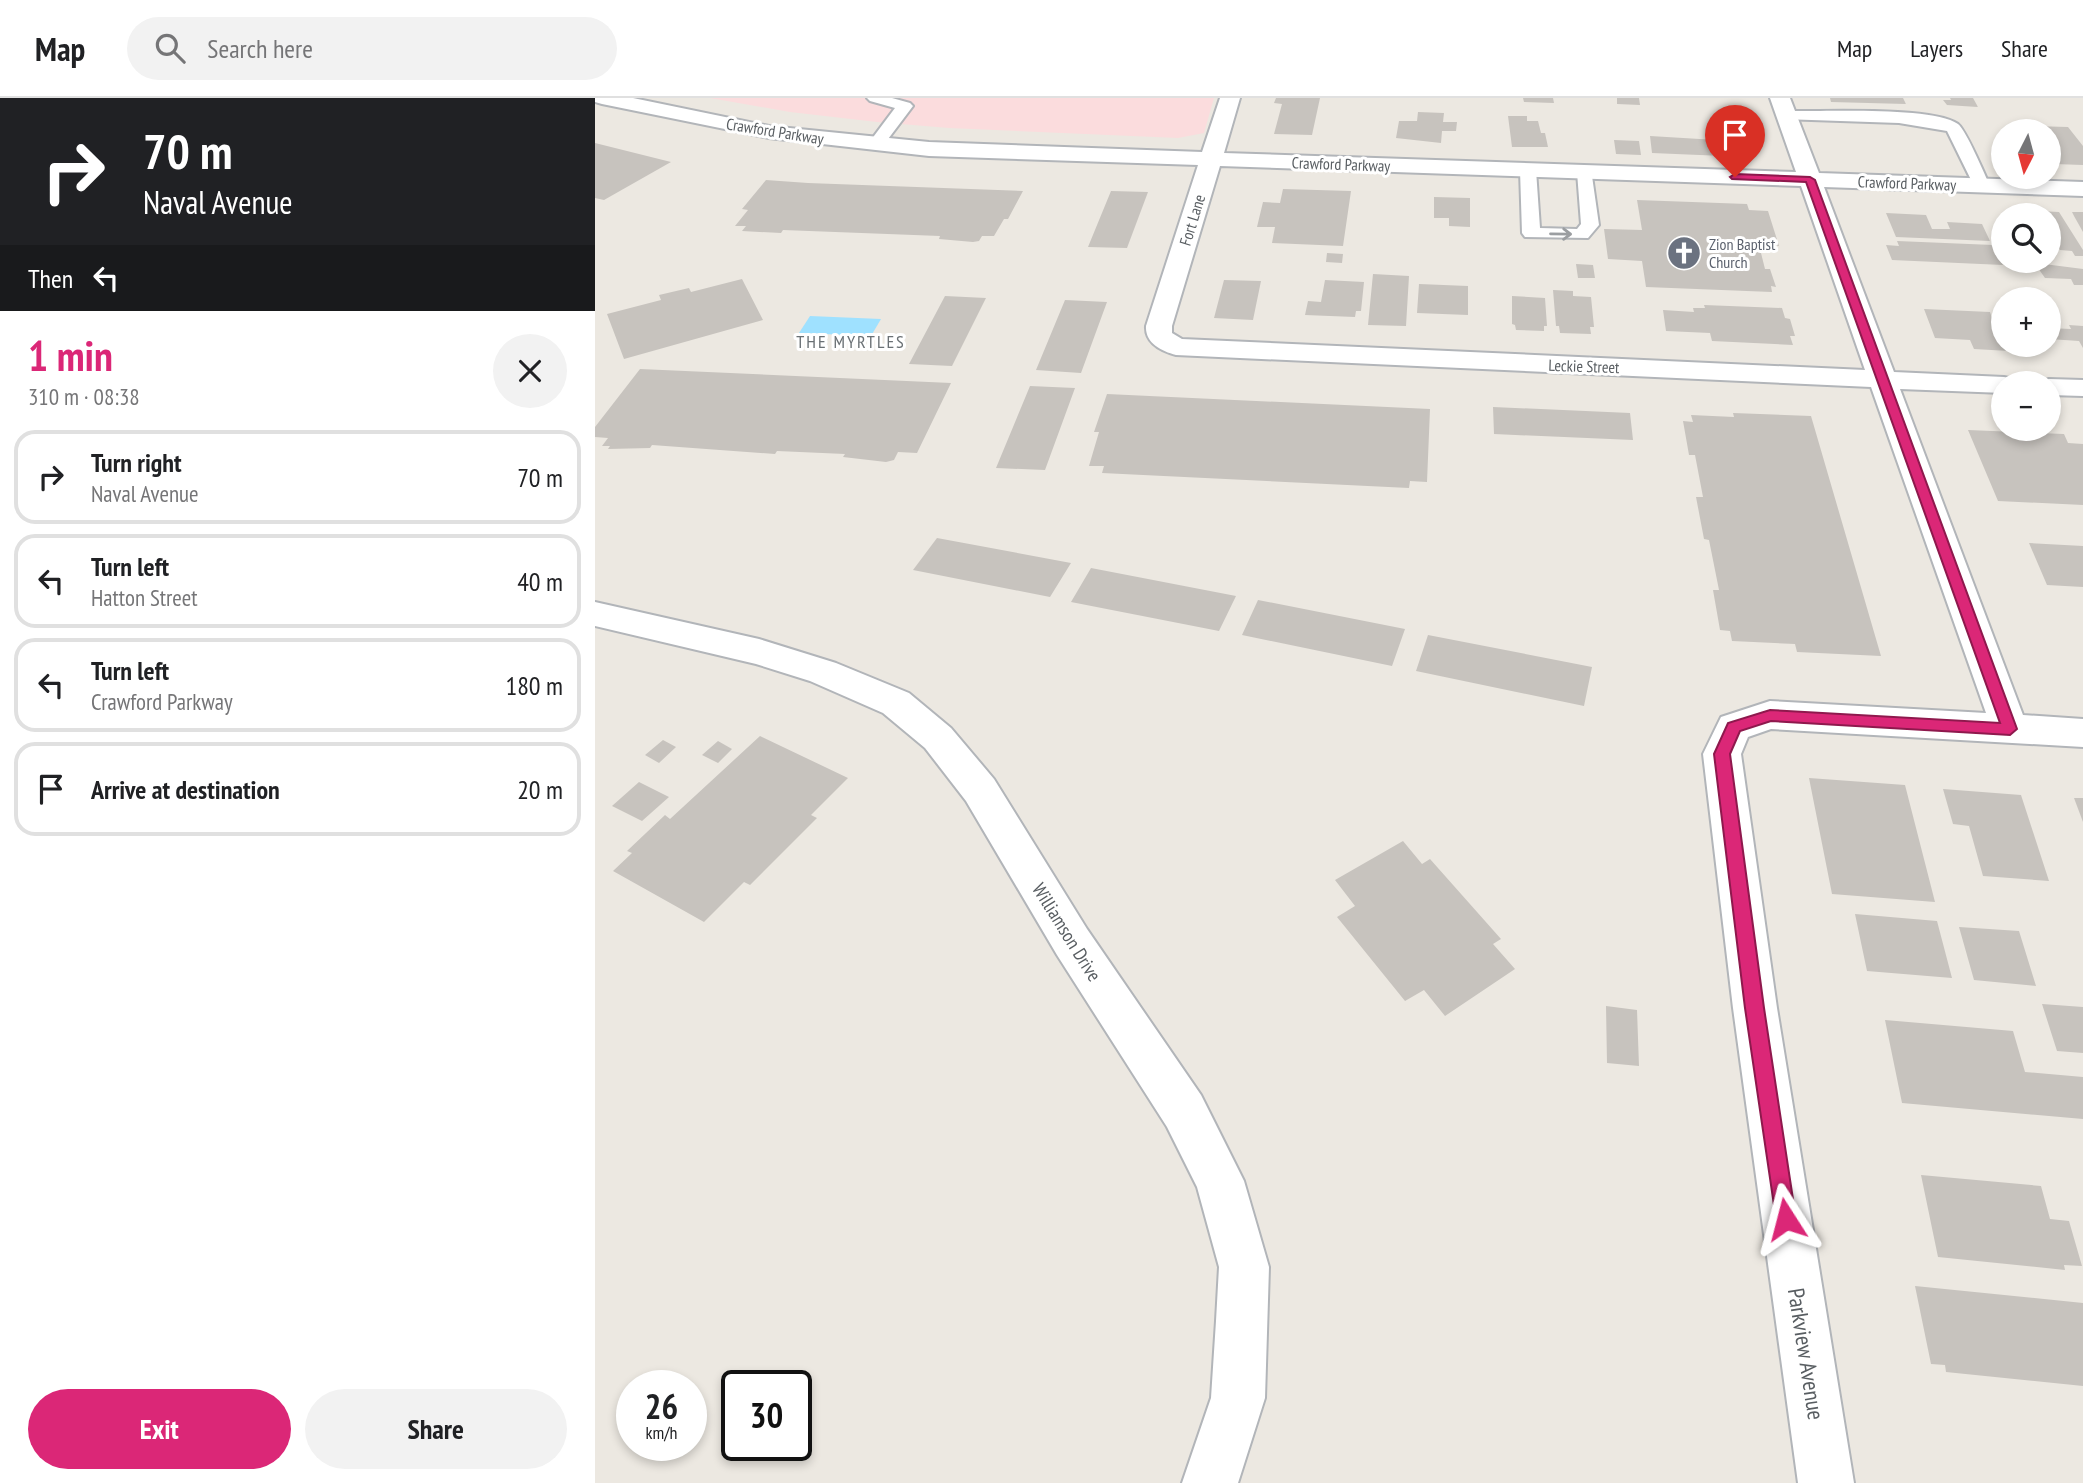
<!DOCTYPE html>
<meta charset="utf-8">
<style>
body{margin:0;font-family:"PT Sans Narrow",sans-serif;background:#f2f2f2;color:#202124;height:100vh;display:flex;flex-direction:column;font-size:26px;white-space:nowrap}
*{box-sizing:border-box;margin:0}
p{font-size:23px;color:#757577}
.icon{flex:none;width:38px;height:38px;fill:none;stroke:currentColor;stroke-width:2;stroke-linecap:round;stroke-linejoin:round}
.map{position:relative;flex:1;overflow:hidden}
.side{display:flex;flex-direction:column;background:#fff;width:595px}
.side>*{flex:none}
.hud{background:#202124;color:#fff;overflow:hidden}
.needle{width:46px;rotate:186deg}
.buttons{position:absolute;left:1396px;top:21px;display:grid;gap:14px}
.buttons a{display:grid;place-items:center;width:70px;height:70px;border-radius:50%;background:#fff;box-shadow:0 4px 10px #0003;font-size:35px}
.speed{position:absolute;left:21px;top:1272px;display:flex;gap:14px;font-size:35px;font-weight:700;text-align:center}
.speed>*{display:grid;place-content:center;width:91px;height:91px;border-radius:50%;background:#fff;box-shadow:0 4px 10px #0003;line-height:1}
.speed small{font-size:18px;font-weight:400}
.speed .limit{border:4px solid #111;border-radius:10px;background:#fff;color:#111}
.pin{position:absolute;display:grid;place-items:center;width:60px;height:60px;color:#fff;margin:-72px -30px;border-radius:50% 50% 50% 0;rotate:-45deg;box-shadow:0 0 7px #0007}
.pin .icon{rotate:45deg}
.me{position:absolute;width:77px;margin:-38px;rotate:351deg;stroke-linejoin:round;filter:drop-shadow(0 0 5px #0008)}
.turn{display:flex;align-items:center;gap:24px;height:147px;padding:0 28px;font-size:32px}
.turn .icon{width:91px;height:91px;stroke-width:2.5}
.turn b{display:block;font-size:49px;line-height:60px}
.then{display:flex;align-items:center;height:66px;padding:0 28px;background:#0003;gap:14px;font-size:26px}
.round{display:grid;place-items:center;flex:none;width:74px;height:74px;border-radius:37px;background:#f2f2f2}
.summary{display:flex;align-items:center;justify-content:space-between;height:119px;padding:0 28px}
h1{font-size:42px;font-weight:700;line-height:52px;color:#db2777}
.cta{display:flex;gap:14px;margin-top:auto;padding:14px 28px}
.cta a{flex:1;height:80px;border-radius:42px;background:#db2777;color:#fff;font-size:28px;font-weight:700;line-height:80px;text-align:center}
.cta a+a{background:#f2f2f2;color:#202124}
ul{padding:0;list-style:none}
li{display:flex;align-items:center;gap:21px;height:94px;margin:0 14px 10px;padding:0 14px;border:4px solid #e0e0e0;border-radius:21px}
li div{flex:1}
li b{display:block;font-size:26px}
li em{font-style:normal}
header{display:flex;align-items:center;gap:42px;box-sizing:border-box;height:98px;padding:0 35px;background:#fff;border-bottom:2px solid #e0e0e0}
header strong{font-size:33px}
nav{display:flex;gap:38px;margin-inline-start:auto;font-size:24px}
.search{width:490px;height:63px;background:#f2f2f2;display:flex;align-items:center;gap:18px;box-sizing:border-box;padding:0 24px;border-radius:38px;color:#757577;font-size:26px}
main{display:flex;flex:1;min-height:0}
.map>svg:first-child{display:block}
</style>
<header>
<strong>Map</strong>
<div class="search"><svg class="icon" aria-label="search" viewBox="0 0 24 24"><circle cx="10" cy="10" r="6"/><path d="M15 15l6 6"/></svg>Search here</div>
<nav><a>Map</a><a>Layers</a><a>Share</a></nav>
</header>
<main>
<section class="side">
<div class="hud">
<div class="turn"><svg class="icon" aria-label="right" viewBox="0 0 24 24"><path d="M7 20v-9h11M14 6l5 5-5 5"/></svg><div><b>70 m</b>Naval Avenue</div></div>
<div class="then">Then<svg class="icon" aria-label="left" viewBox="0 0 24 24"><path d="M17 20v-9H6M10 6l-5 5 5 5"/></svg></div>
</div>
<div class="summary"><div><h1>1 min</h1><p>310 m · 08:38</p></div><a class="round"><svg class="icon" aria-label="close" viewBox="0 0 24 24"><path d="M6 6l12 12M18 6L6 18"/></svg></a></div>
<ul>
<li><svg class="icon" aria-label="right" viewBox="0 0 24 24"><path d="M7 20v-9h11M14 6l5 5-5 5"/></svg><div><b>Turn right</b><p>Naval Avenue</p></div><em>70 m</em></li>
<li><svg class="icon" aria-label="left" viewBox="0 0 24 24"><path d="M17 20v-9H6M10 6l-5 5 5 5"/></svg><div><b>Turn left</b><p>Hatton Street</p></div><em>40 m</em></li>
<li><svg class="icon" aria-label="left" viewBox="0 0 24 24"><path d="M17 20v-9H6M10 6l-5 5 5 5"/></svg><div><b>Turn left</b><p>Crawford Parkway</p></div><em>180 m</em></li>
<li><svg class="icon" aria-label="arrive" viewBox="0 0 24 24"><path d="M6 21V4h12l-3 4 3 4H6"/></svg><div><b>Arrive at destination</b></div><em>20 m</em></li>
</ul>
<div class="cta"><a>Exit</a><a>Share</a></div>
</section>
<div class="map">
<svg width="1488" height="1385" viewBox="0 0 1488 1385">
<rect width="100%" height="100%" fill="#ece8e1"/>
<!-- medical -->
<path fill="#fbdcdd" d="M115,0H619L609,35L583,40L354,30L282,24L195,14Z"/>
<!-- water -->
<path fill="#9fe1ff" d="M215,218L286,221L276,238L204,235Z"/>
<!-- building -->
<path fill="#c7c3be" d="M681,0H725L717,37L679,36L687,6L679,5Z
M928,0H958L959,5L929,4Z
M1022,0H1044L1045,7L1022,6Z
M1235,0H1308L1311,6L1236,4Z
M1355,0H1378L1383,9L1352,7L1348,2H1356Z
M823,14L849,15L848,24H862L861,33H847L846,45L801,40L804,23H822Z
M913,18H932V23H943L946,35H950L953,49H917Z
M1436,28L1473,29L1488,48V67L1459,66L1454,58V33H1439Z
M1055,38L1138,43L1140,51H1150L1152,59L1057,55Z
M1019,42L1044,43L1046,57L1021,56Z
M0,45L76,64L9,102L0,100Z
M171,82L213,85L428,93L413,121H409L399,138H387L384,143L378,144L344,141L345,138L188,132L186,135L147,133L151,128H140L153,112L147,111Z
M688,91L756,93L748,148L677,145L680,129H662L668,104L685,105Z
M516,93L553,94L532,150L493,149Z
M839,99L875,100V129L854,128V120H839Z
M1042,102L1152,106L1154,112L1173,113L1184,148L1164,147L1170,171H1175L1181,189L1176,188L1177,194L1051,189L1047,163L1013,161L1009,131L1047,132Z
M1422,112L1464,114L1488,152V158H1480L1477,153L1465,152L1461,145H1454V117H1425Z
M1477,114H1488V134L1479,118Z
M1291,115L1331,117L1337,131H1355L1352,124L1387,126L1395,143L1301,139Z
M1302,143L1398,147L1408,167L1297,162L1291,147L1304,148Z
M732,155L748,156L747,165L731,164Z
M1416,163H1439L1441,165L1488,171V187H1479L1476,181L1450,180L1443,170L1420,169Z
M981,166L998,167L1000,180H983Z
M778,176L814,178L811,228L773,227Z
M147,181L168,222L29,261L12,216L66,202L64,197L94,190L96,194Z
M629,182L666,183L658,222L619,220Z
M730,182L769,184L766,213H761L760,219L710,217L713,203L726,204Z
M824,186L873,188V217L822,215Z
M958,192L978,193V198L996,199L999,229H995L996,236L965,235L964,228H961Z
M350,198L391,200L357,268L314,266Z
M917,198L950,200L952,228H949V233L921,232L920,227L917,226Z
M470,202L512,204L486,275L441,272Z
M1109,207L1187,210L1190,220L1195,221L1200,238H1195L1198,247L1117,243L1115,235L1071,233L1068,212L1099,214L1098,210H1110Z
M1329,211L1395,214L1397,220L1409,221V247H1412L1414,253L1379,251L1375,242L1340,240Z
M1474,227L1488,228V250L1484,243L1454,241V230L1476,231Z
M45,271L356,285L322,355L303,354L299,362L291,364L248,359L250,356L182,353L180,356L57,347L55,350L13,351L15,348H7L13,340L0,339V329Z
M435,288L480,290L450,372L401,370Z
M512,296L835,311L832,384L815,383L814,390L507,375L509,368H494L504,334H499Z
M898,309L1035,315L1038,342L899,336Z
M1138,315L1216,318L1286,558L1202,554L1200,546L1137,543L1135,533L1125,532L1118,492H1124L1114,442L1109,441L1101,399H1108L1100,357H1094L1088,323L1098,324L1096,317L1139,319Z
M1373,332L1469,336L1473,345L1488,346V407L1403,403Z
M342,440L476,465L455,499L318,472Z
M1434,445L1488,448V489L1452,487Z
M496,470L641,498L624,533L476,504Z
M663,502L810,531L797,568L647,537Z
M833,537L997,569L989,608L821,573Z
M165,638L253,680L216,717L222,720L155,787L149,784L109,824L18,773L37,755L32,753L70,717L75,721Z
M68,642L81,649L64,665L50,657Z
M123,643L137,651L123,665L107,657Z
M1214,680L1310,687L1340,804L1237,796Z
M44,684L74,699L47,723L17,708Z
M1348,691L1426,697L1454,783L1388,778L1374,728L1358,726Z
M1479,700H1488V724Z
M808,743L827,766L835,761L906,841L898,846L920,871L850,918L829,892L810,903L742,819L760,808L740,782Z
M1260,816L1342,823L1357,880L1272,873Z
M1364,829L1424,833L1441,888L1379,882Z
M1447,906L1488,909V955L1462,953Z
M1011,908L1042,912L1044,968L1012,965Z
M1290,922L1418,933L1430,974L1488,979V1021L1307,1005Z
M1326,1077L1446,1088L1455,1121L1474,1123L1487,1168L1469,1167L1470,1172L1343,1159Z
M1320,1188L1488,1205V1288L1351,1274L1350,1267L1336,1266Z"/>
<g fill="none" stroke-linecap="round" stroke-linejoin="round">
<!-- lane casing -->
<g stroke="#b2b5b9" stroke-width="4">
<path id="lane" d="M272,0H297L315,5L318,8L287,49L281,51L273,46L300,10L275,3Z
M1192,13C1227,14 1337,8 1363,26C1371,32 1390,77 1395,88L1387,93L1381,92L1352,33L1304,25L1187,21L1184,18L1187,15Z
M933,67L941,72L945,130L982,131L986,126L982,74L990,69L996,71L1004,127L993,140L930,139L927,135L925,72Z"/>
</g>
<!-- street casing -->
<g stroke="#b2b5b9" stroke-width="4">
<path id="street" d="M0,0H38L174,28L334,44L607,54L625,0H645L629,55L1201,74L1175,0H1195L1224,75L1488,84V98L1229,89L1299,274L1409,279L1419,281L1422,285H1409V295L1305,291L1428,617L1488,621V649L1176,631L1153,639L1146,656L1182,910L1259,1385H1203L1138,910L1108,656L1126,619L1175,603L1391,615L1276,289L581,257C566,253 550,245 551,228L603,67L334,58L174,40L7,6L0,4ZM625,68L1206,88L1270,272L587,241L577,235V228Z
M1454,281L1488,282V298L1454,297V285H1443Z
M0,504L164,541L241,565L314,595L356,630L399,681L492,831L606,997L649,1083L674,1169L670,1300L643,1385H587L616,1300L621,1223L624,1169L602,1089L572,1029L462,857L371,703L330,650L288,615L215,583L161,566L0,528Z"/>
</g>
<!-- lane -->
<use href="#lane" fill="#fff" fill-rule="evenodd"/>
<!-- street -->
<use href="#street" fill="#fff" fill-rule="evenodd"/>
</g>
<!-- one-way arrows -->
<defs><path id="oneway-shaft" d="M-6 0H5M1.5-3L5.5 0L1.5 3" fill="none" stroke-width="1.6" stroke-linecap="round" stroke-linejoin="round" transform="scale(1.75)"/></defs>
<use stroke="#9b9ea1" href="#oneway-shaft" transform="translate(966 136) rotate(1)"/>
<!-- route -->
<path fill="#db2777" stroke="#8e194d" stroke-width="2" d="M1140,76L1215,79L1220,82L1422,631L1415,637L1176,623L1145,633L1135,656L1169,910L1201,1121L1198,1129L1191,1132L1184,1129L1181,1121L1150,910L1119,656L1133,625L1175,612L1405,625L1211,84L1137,81L1135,79Z"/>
<!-- icons -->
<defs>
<g id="church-disc" transform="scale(1.75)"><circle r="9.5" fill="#6b7280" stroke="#fff"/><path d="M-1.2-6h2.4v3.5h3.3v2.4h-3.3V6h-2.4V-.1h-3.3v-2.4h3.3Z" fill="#fff"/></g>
</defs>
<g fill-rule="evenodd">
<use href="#church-disc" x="1089" y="155"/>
</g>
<g text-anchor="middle" stroke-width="6" stroke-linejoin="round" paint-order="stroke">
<!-- far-street labels -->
<g font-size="16" fill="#595e62" stroke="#fff">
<text transform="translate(180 33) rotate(9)" y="6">Crawford Parkway</text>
<text transform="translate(746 66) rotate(2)" y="6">Crawford Parkway</text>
<text transform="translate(1312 85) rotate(2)" y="6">Crawford Parkway</text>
<text transform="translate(597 122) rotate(-73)" y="6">Fort Lane</text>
<text transform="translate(989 268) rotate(2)" y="6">Leckie Street</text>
</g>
<!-- far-worship labels -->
<g font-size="16" fill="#5b616d" stroke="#fff" text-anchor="start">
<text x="1114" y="152">Zion Baptist<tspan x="1114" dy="18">Church</tspan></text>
</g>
<!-- far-neighbourhood labels -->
<g font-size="18" letter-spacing="2" fill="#6a7074" stroke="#fff">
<text x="256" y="250">THE MYRTLES</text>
</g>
<!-- street labels -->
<g font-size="19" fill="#595e62" stroke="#fff">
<text transform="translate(472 834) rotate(58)" y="7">Williamson Drive</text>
</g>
<!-- near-street labels -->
<g font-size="23" fill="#595e62" stroke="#fff">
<text transform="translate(1211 1256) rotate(81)" y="8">Parkview Avenue</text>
</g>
</g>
</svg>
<div class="buttons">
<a><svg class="needle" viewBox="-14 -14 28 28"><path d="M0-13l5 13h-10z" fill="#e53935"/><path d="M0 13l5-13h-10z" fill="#757577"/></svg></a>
<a><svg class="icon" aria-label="search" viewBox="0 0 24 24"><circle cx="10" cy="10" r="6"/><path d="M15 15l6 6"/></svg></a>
<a>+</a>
<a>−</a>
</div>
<div class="speed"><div>26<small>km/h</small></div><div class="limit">30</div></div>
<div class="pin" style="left:1140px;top:79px;background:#d93025"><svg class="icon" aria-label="arrive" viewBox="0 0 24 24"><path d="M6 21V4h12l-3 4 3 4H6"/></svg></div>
<svg class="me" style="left:1191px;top:1121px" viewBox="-20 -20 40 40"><path d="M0-17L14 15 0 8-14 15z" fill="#db2777" stroke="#fff" stroke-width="4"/></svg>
</div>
</main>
